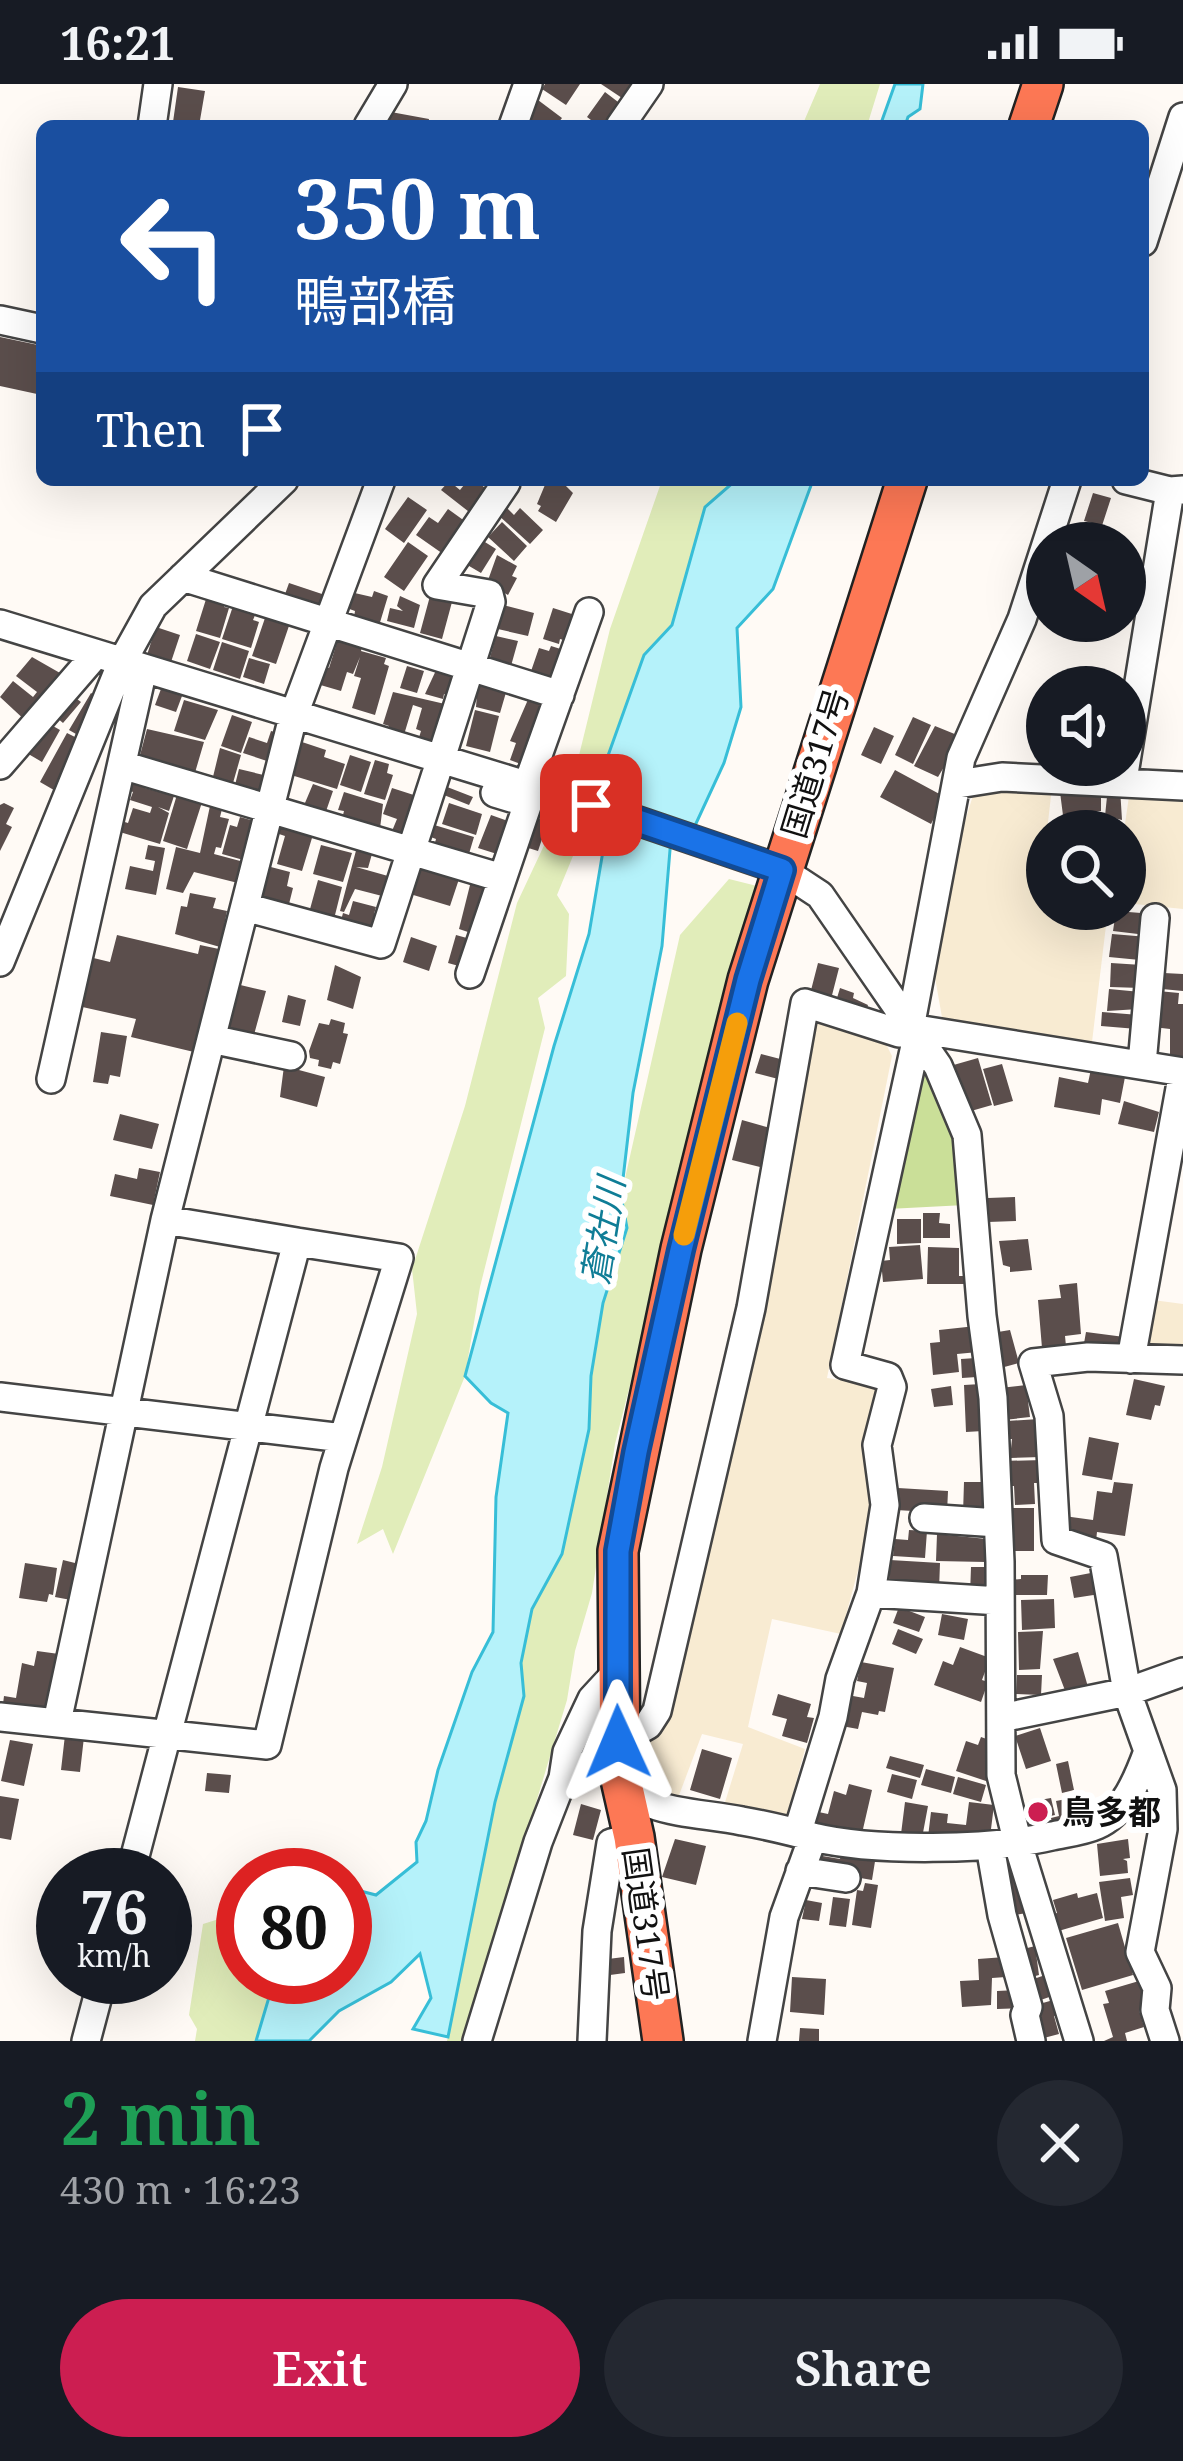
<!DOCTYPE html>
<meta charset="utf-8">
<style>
body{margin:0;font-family:"Noto Serif","Noto Sans JP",serif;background:#242831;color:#f1f3f6;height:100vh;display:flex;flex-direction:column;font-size:45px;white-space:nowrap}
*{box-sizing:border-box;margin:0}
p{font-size:39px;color:#9ea1a6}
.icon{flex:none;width:66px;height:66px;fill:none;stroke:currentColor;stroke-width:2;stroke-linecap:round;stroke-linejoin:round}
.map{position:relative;height:1957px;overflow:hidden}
.sheet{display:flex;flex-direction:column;background:#171b24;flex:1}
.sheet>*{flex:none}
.guide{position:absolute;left:36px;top:36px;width:1113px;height:366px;border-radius:18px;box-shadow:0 12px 48px #0002;background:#1a4fa0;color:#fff;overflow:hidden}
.needle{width:78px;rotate:146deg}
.tools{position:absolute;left:1026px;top:438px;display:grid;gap:24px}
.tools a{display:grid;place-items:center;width:120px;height:120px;border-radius:50%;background:#171b24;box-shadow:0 12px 48px #0002;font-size:60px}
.speed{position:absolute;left:36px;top:1764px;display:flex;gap:24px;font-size:60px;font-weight:700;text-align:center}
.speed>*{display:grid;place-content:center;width:156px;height:156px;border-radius:50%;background:#171b24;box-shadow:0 12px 48px #0002;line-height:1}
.speed small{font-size:30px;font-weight:400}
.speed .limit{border:18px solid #d22;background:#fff;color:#111}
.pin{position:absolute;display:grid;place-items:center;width:102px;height:102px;color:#fff;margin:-51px;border-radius:24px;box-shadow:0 6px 18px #0006}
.me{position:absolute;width:132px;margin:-66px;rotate:359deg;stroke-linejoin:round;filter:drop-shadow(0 0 9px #0008)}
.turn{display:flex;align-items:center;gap:42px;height:252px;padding:0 60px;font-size:54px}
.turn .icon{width:156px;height:156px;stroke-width:2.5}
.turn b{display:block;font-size:84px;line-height:102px}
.then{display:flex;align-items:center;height:114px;padding:0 60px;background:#0003;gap:24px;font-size:45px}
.round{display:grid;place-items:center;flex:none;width:126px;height:126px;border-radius:63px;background:#242831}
.headline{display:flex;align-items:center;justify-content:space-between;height:204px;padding:0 60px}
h1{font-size:72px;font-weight:600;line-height:90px;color:#1e9e55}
.button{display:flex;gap:24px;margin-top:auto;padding:24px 60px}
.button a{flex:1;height:138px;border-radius:72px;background:#cc1e51;color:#fff;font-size:48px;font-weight:600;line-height:138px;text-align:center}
.button a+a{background:#242831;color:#f1f3f6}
.status{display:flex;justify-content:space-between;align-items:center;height:84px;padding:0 60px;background:#171b24;direction:ltr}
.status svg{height:33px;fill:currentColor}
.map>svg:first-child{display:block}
</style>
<div class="status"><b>16:21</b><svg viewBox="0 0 49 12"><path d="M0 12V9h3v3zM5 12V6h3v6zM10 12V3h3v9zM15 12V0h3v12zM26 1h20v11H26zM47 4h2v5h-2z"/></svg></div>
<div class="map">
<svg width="1183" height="1957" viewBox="0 0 1183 1957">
<rect width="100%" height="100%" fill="#fffaf5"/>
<!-- farmland -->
<path fill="#f8ebd2" d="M1052,703L1047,747V825H1108L1092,958L943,939L933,882L948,793L974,708Z
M1130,705L1183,709V825L1125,819L1124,747Z
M812,929L883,954L892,972L827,1294L876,1301L879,1313L876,1419L841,1550L772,1535L748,1643L805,1665L785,1739L722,1728L743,1660L702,1650L678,1714L650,1713L640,1654Z
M1153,1216L1183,1220V1269L1142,1267Z"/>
<!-- green -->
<path fill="#e1edba" d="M820,0H880L867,42H802Z
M662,396H736L705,423L672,541L644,571L595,708L627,752L582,750L557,811L569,830L566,892L538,914L545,944L480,1203L465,1292L393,1470L383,1445L357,1460L382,1383L417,1230L412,1185L465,1022L517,819L571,704L610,545Z
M729,795L757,802L615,1360L592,1509L575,1567L567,1616L464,1957H447L495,1718L524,1612L521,1579L532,1525L562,1470L578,1399L594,1261L603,1219L627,1144L621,1112L680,851Z
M235,1830L243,1840V1893H275L256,1957H195L197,1945L189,1931L203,1840Z"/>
<!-- forest -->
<path fill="#cadf98" d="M918,968L969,1072L965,1121L888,1125Z"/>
<!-- water -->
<path fill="#b5f2fa" stroke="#37bed7" stroke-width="3" d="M895,0H923L920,25L908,33L905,42H880Z
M736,396H813L773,505L737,544L741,623L724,679L693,746L672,742L662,862L633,1009L621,1112L627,1144L603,1219L591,1292L589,1345L562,1470L532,1525L521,1579L524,1612L495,1718L448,1953L413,1945L431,1914L420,1870L391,1898L339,1927L309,1957H256L275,1893H345V1803L376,1811L417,1778L416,1758L426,1737L438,1686L472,1588L493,1548L496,1413L508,1329L491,1319L465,1292L554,962L589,850L604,761L627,752L595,708L644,571L672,541L705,423Z"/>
<!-- building -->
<path fill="#5b4e4c" d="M545,0H580L566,21L542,5Z
M601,0H635L625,16Z
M178,3L205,7L199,42L173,38Z
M605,8L622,21L607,42H599L587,33Z
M538,16L562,34L556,42H539L529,35Z
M380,26L429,35L428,42H376Z
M0,253L38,261L42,288L37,310L0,302Z
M468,396H475L489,407L473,431L441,406L449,397L460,406Z
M547,396H560L573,409L556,438L538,427L541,422L537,420Z
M1093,409L1111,414L1098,454L1088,451L1092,439L1084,437Z
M408,413L427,426L404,459L385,445Z
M505,422L514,431L520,424L543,446L530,460L497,430Z
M448,425L466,438L446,472L416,451L429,433L438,439Z
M502,438L527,462L514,477L488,453Z
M477,453L496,465L481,489L464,479Z
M408,458L428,472L404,507L384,493Z
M497,471L517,482L512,492L517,494L508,511L487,499Z
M289,499L328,512L322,530L284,513Z
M346,507L372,513L374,507L388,512L378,545L354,533L355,527L341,522Z
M207,512L225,518L224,523L229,524L220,554L196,547Z
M400,512L420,521L414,544L387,537L390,524L403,527L397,522Z
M430,512L452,518L442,555L420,549Z
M495,519L534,529L528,552L489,543Z
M233,522L256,529L253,536L259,538L251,564L222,555Z
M553,524L575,531L567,557L560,555L559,560L543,555Z
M283,533L291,536L276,580L252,572L265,534L280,539Z
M156,543L180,551L170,581L146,574Z
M340,549L364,556L361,567L386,574L384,580L389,582L375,631L352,624L361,594L354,592L360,573L353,590L347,588L341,607L317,600L322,582L329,584Z
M196,550L220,558L210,585L187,577Z
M496,552L518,557L509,589L487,584Z
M222,558L249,567L240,595L213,586Z
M551,562L567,567L556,602L529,593L539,564L549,567Z
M32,573L60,589L55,595L60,599L28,639L0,613L13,597L33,613L37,608L16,592Z
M249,574L270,580L264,600L243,593Z
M407,582L424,587L417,609L400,604Z
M438,582L459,588L451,612L444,610L443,615L425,610Z
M91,583L99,590L77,615L81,618L63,639L50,628Z
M478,597L507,605L500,629L476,623Z
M161,605L182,612L176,628L155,621Z
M393,608L445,620L434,665L417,660L421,647L416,645L422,624L413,621L403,654L387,649L389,642L383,640Z
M91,609L102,615L83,654L69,646Z
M530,611L549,617L526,682L510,676L516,659L510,657Z
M184,616L218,626L205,656L174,647Z
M475,626L499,632L490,668L466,662Z
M232,631L252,638L241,669L221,662Z
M913,633L931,641L913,680L895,671Z
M46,638L60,646L42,678L25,668Z
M935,642L962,653L938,693L914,682Z
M874,643L894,652L881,680L861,671Z
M147,645L204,658L194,692L139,675Z
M271,647L286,651L276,680L243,669L249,653L267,659Z
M67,649L81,656L59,709L40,698Z
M302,658L326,666L324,673L345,680L337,705L291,691Z
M220,664L241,671L231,706L211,701Z
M350,671L371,678L361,708L340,701Z
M375,676L389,680L387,689L393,691L385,716L364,710Z
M239,685L272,693L266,717L234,705Z
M895,686L945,713L931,740L880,713Z
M133,688L149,693L145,704L174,712L169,727L158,723L169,729L160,760L113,746L115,735L128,739L133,724L150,729L152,723L130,716L133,708L128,706Z
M313,700L333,707L324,733L302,726Z
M442,701L473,713L469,721L439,709Z
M1108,703L1120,704L1122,736L1105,732Z
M179,704L204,712L187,765L163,757Z
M392,704L420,713L407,753L392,747L397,735L383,730Z
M344,708L383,720L379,753L342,735L344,727L338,726Z
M1060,708L1101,712V727L1088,728V747H1065Z
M4,719L14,724L6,740L12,743L0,767V721Z
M449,719L482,730L476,751L442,740Z
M210,722L222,725L220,733L229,735L221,764L216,763L214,770L244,778L238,799L194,788L183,809L166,805L176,763L200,769Z
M491,731L511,738L497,770L478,764Z
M531,732L548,737L538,767L522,762Z
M240,733L258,738L247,777L222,770L230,741L237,743Z
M278,733L315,744L302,787L277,780L285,752L273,748Z
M431,740L474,753L468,773L432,769L436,755L428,752Z
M358,759L374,763L368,784L356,783L388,792L387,797L390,798L386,813L355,805L344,828L340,827Z
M148,761L165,764L156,811L125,805L130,782L153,787L155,777L145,775Z
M321,761L352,769L343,798L313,790Z
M419,778L459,795L450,822L410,810Z
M267,782L290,788L287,802L293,804L287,828L256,820Z
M472,793L494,800L477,851L459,845Z
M318,796L342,803L332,843L307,836Z
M190,809L216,814L213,824L227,827L220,863L175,850L181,822L187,823Z
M353,817L376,823L374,830L381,831L375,853L339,844L343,829L349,831Z
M1116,827L1141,829L1138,850L1113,847Z
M1112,850L1148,853L1140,876L1109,873Z
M117,851L198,870L200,861L219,865L194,968L131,953L136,935L69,920L81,871L110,878Z
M456,851L474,856L466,884L448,879Z
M411,853L437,862L429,887L403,878Z
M818,879L839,884L830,919L809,914Z
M1111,879L1142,881L1141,904L1110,903Z
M335,881L361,893L353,925L327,916Z
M1164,889L1183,890V907L1162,905Z
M232,899L266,907L252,958L219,949Z
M840,904L854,909L853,914L868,921L864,933L834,924Z
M1109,905L1141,908L1139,925L1107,927Z
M1158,907L1179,909L1178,920H1183V977L1170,975V945L1153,943Z
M288,911L306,916L300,942L282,938Z
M1102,928L1139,931L1137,945L1101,942Z
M331,935L345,939L343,949L348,950L340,980L333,978L331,985L318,982L319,976L310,974L309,967L319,939L329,941Z
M101,948L127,952L120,993L110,991L108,1000L93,998Z
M761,970L788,977L782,996L755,989Z
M978,974L992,1021L964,1029L950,982Z
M1002,980L1013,1017L994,1022L983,985Z
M284,982L325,993L317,1023L280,1013Z
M1091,985L1125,993L1120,1019L1102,1015L1100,1031L1054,1023L1059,993L1088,999Z
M1124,1017L1159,1028L1154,1048L1118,1040Z
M120,1030L159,1040L152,1065L113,1056Z
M742,1036L774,1045L764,1084L732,1076Z
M139,1084L160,1088L153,1121L110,1112L115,1090L137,1095Z
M1015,1113L1016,1137L988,1138V1114Z
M923,1129H940L939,1139L950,1140V1154H923Z
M897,1135H921V1159L897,1160Z
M1028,1155L1032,1186L1010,1188V1183L1003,1181L999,1157Z
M920,1161L923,1195L883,1198L881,1177L890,1176L889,1163Z
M928,1163L959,1164V1192H964V1200H927Z
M1077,1199L1081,1250L1065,1252L1066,1262L1042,1264L1038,1216L1061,1214L1059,1201Z
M976,1242L978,1268L957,1270L959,1288L933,1291L930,1259L940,1258L939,1246Z
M1010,1246L1019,1279L997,1285L992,1249Z
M1086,1248L1132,1254L1125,1269L1083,1265Z
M976,1274L977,1293L962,1294L961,1275Z
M1134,1295L1165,1302L1160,1322L1155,1321L1151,1336L1126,1331Z
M981,1300L983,1347L966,1348L964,1301Z
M1026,1301L1030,1333L1004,1336L1000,1304Z
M951,1302L953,1321L934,1323L931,1305Z
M1039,1335L1041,1373L1010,1374L1012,1355H1008L1007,1337Z
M1089,1353L1119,1359L1112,1396L1082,1391Z
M1043,1376L1044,1399H1034L1035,1420L1015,1421L1014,1402H1003L1002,1377Z
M964,1398H988V1430H963Z
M1114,1398L1133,1400L1125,1452L1097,1448L1096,1457L1061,1452L1064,1432L1093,1436L1097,1407L1112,1409Z
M898,1404L948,1407L947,1429L896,1426Z
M1013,1424H1034V1467H1013Z
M909,1446L927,1447L925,1474L893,1472L895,1455L908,1456Z
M937,1450L987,1455L986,1478L936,1477Z
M63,1476L79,1480L71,1516L55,1513Z
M890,1476L940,1479L939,1506L889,1498Z
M25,1479L57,1484L53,1511L49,1510L47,1518L19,1514Z
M971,1483H987L986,1512L970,1511Z
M1096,1488L1100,1510L1074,1514L1070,1493Z
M1021,1491H1048L1047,1511H1008L1009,1496L1021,1495Z
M1054,1515L1055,1544L1022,1546L1021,1516Z
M899,1523L925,1533L919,1548L893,1539Z
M942,1530L968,1535L964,1556L938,1551Z
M898,1545L923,1555L916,1570L892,1560Z
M1043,1547L1040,1585L1019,1586L1018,1548Z
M960,1563L990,1574L982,1596L988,1598L981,1618L934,1601L943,1577L953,1581Z
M37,1567L59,1570L48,1635L2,1628L4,1612L16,1614L22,1579L34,1582Z
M1078,1568L1088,1603L1066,1609L1053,1575Z
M861,1578L894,1584L885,1628L879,1627L878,1631L862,1628L858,1645L836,1641L842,1610L864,1614L867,1599L857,1597Z
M1017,1591H1042L1041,1611L1016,1610Z
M778,1610L811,1620L807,1633L814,1634L807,1659L782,1652L787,1635L772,1631Z
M1040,1644L1051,1677L1026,1685L1015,1652Z
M65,1651L84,1653L80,1688L61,1686Z
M981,1653L995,1658L986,1686L992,1688L989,1698L956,1687L966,1657L978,1661Z
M10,1656L33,1660L24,1702L1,1697Z
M702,1665L732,1674L720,1715L690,1706Z
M890,1672L924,1681L920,1694L886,1684Z
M1068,1677L1074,1706L1062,1709L1056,1680Z
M926,1685L955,1693L951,1709L921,1701Z
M207,1689L231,1691L229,1709L205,1707Z
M892,1690L917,1696L912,1715L887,1708Z
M958,1693L986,1701L981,1718L953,1710Z
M849,1700L872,1706L860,1758L805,1745L809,1726L828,1730L834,1707L846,1711Z
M0,1712L19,1715L11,1756L0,1754Z
M1077,1713L1082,1743L1054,1748L1051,1734L1059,1732L1056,1717Z
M1051,1714L1055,1731L1046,1733L1049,1749L1034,1752L1028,1718Z
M905,1718L928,1722L922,1754L901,1750Z
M969,1718L994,1721L990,1753H928L931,1728L948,1730L947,1739L966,1741Z
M581,1720L601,1726L593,1756L573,1751Z
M675,1755L706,1762L696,1801L662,1793Z
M1128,1755L1130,1774L1123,1775L1127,1777L1128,1789L1100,1792L1097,1760Z
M843,1759L877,1765L872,1796L808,1785L811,1770L840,1775Z
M1018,1793L1027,1829L1009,1832L1003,1796Z
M1130,1794L1133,1811L1121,1813L1124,1834L1105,1837L1099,1798Z
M865,1799L878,1801L871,1844L852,1841L857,1806L863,1807Z
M1077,1809L1078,1814L1097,1809L1103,1834L1055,1848L1050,1831L1057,1829L1053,1816Z
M833,1813L850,1815L846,1843L829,1841Z
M806,1816L822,1819L819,1837L802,1835Z
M1118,1839L1133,1891L1082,1906L1066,1854Z
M1035,1862L1039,1891L1025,1895L1016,1867Z
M624,1873L625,1889L610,1891L608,1875Z
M1005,1873L1006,1893L992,1894L991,1921L962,1923L960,1897L979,1896L978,1875Z
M1051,1889L1058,1910L1032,1919L1025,1898Z
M792,1893L826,1895L824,1931L790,1928Z
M1139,1897L1147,1924L1139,1926L1144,1943L1125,1949L1127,1957H1104L1113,1953L1103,1920L1109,1919L1105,1907Z
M1018,1906L1023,1924L997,1925V1907Z
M1057,1915L1061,1930L1054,1932L1059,1950L1040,1955L1032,1922Z
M800,1944L819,1945V1957H799Z"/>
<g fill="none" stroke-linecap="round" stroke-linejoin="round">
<!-- minor casing -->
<g stroke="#444" stroke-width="32">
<path id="minor" d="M152,42L158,0
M368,42L393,0
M513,42L528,0
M620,42L649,0
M1143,158L1183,33
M0,236L42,245
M1126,396L1170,407L1183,406
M183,493L560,611
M0,540L591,721L782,786L820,811L938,982L967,1051L982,1232L993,1314L1000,1478L1001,1691L1018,1760L1079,1957
M0,681L96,570
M122,681L502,794
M436,690L491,518L489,510L437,501L506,399L503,396
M1123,696L1170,407
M958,700L1002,693L1183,702
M527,702L589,528
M245,823L381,860L436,690
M0,878L122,578L153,522L284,396
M470,890L528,719L495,709
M211,955L291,972
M1142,980L1155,834
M51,995L143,585
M1131,1275L1183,988
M0,1313L343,1354
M924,1434L998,1439
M871,1509L1000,1517
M0,1633L267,1661L334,1384L399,1174L297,1158
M1001,1634L1127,1608L1183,1588
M57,1638L165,1136L293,633L381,396
M618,1658L648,1641L657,1627L751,1224L805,919L899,949L910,944L1183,988
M563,1694C630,1652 608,1705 651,1720C678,1730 713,1731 742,1737C766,1741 790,1747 813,1753C875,1768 991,1766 1052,1752C1066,1749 1084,1747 1097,1741C1124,1730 1139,1692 1148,1667
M798,1747L833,1633L840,1595L871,1509L885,1421L877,1361L892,1303L888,1293L845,1281L915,962L910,944L961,674L1022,535L1067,396
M990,1762L1002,1831L1028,1923L1025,1931L1031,1957
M800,1787L846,1794
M130,1791L297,1158L165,1136
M86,1957L103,1893
M477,1957L538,1758L563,1694L567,1668L592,1615L616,1589
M592,1957L597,1847L611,1759L634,1753
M762,1957L784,1833L813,1753
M1165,1957L1155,1926L1157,1904L1140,1868L1163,1745L1162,1706L1127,1608L1103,1472L1056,1456L1049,1332L1033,1279L1088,1273L1183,1276"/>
</g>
<!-- highway casing -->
<g stroke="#222" stroke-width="44">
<path id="highway" d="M1029,42L1043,0
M663,1957L634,1753L620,1691L618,1467L681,1165L748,896L907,396"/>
</g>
<!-- minor -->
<use href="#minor" stroke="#fff" stroke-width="27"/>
<!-- highway -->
<use href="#highway" stroke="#fd7855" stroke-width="39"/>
</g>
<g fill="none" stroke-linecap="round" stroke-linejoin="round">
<!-- route casing -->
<g stroke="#114b97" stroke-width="30">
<path id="route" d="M591,721L782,786L748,896L681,1166L636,1368L618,1467V1658"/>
</g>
<!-- route -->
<use href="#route" stroke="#1a73e8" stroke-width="21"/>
<!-- slow -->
<path stroke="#f59e0b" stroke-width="21" d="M684,1151L737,939"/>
</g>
<!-- markers -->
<circle fill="#cc1e51" stroke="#fff" stroke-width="4.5" cx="1038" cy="1728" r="12"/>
<g text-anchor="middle" stroke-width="12" stroke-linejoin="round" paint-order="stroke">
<!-- street labels -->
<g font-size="33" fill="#111" stroke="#fff">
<text transform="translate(815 679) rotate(-73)" y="12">国道317号</text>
<text transform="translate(646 1840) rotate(82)" y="12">国道317号</text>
</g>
<!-- poi labels -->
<g font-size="33" font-weight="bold" fill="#111" stroke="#fff" text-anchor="start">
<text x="1062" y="1740">鳥多都</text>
</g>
<!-- water labels -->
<g font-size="36" font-style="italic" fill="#0f7d96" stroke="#fff">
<text transform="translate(603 1147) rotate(-81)" y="13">蒼社川</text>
</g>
</g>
</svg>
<div class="tools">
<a><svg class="needle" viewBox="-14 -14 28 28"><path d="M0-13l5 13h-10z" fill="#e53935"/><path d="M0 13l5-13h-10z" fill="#9ea1a6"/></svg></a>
<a><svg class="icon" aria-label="sound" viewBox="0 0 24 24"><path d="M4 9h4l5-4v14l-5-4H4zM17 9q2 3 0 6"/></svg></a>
<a><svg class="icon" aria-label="search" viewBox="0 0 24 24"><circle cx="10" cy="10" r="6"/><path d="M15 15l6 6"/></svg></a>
</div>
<div class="speed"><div>76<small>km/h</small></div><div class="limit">80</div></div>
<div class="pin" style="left:591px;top:721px;background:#d93025"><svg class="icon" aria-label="arrive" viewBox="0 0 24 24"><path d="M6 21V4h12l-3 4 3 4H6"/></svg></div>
<svg class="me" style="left:618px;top:1658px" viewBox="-20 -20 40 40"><path d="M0-17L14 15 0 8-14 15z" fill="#1a73e8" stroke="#fff" stroke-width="4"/></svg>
<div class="guide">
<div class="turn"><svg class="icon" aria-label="left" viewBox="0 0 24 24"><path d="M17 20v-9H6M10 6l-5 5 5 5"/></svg><div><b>350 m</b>鴨部橋</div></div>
<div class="then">Then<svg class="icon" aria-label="arrive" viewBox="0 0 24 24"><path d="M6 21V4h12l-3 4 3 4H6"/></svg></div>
</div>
</div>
<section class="sheet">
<div class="headline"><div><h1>2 min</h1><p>430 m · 16:23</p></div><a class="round"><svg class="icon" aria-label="close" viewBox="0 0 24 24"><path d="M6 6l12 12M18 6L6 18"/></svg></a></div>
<div class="button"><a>Exit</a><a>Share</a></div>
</section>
